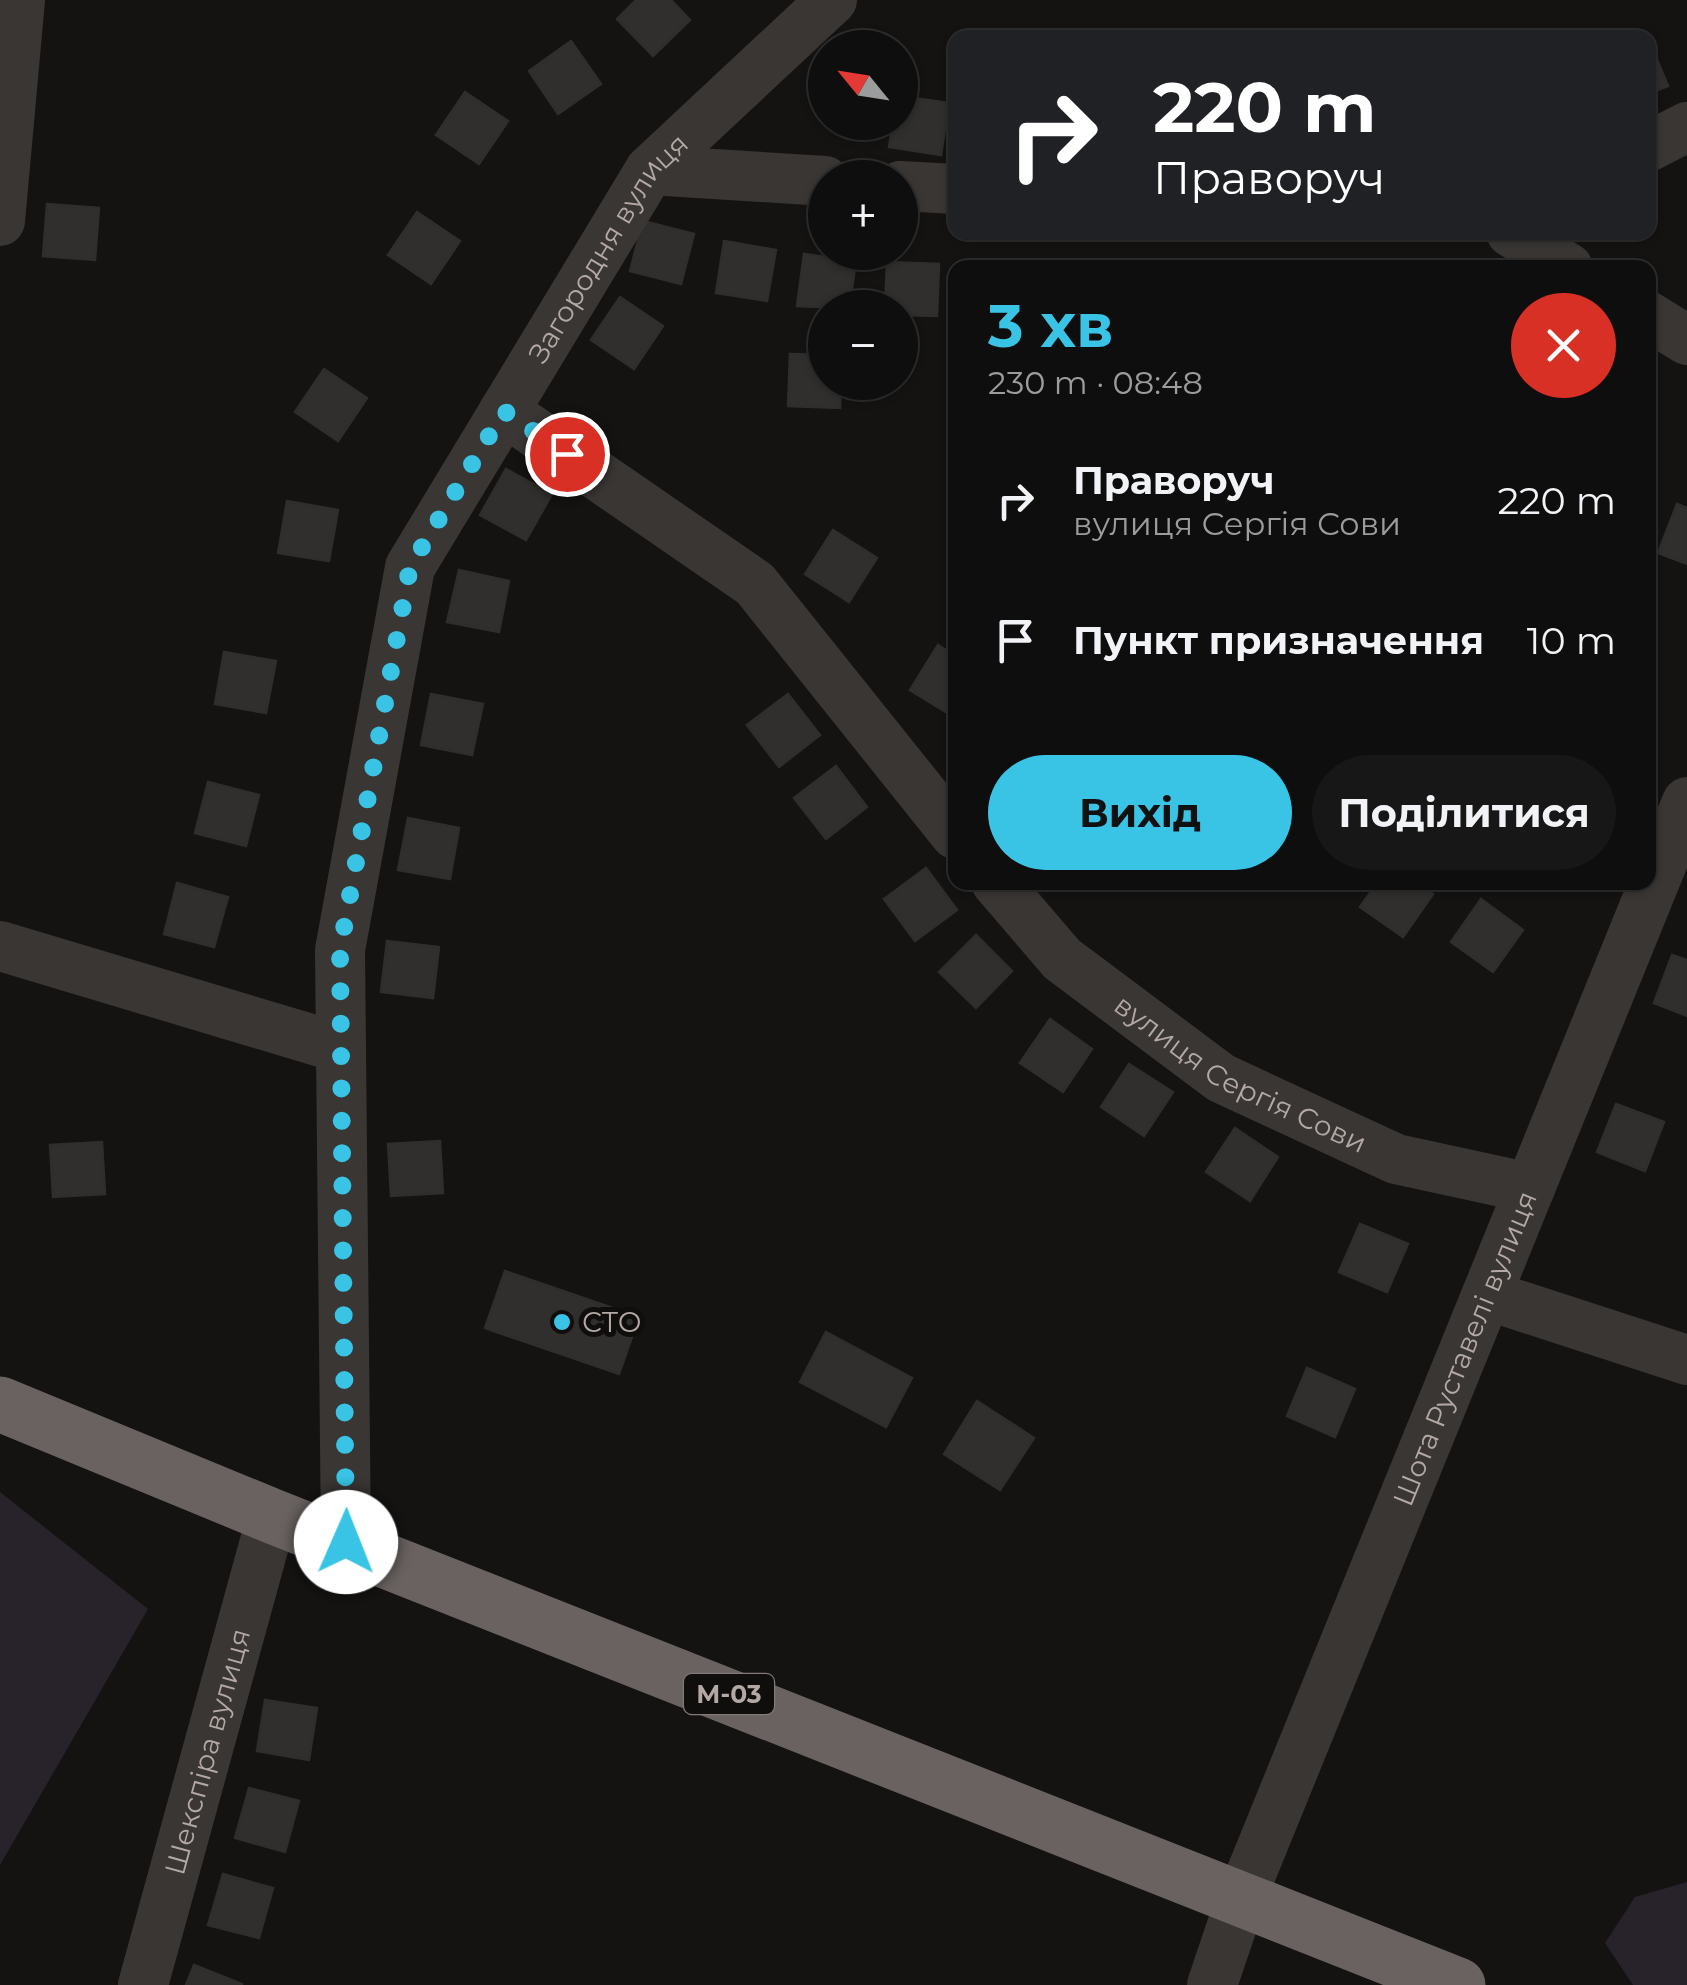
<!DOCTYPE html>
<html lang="uk">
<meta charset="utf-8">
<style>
body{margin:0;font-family:Montserrat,sans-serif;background:#181717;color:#f1f3f6;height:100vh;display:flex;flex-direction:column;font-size:38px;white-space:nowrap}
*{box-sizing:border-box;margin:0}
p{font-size:32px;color:#9b9c9e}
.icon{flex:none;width:55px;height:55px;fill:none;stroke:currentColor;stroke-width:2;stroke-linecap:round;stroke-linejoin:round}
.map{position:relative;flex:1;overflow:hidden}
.drawer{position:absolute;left:948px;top:260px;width:708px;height:630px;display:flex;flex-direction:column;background:#0f0e0e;border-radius:20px;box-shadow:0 2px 8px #0004,0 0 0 2px #2f2e2e}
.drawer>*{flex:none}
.top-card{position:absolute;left:948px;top:30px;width:708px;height:210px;border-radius:20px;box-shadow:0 2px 8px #0004,0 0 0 2px #2f2e2e;background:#202124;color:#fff;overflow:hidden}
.needle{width:65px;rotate:300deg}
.buttons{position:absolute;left:808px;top:30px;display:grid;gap:20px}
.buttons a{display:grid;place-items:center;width:110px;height:110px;border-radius:50%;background:#0f0e0e;box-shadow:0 2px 8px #0004,0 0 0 2px #2f2e2e;font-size:50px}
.pin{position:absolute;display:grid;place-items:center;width:85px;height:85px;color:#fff;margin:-42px;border:5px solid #fff;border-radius:50%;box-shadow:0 2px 10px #0007}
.me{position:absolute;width:110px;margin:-55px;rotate:1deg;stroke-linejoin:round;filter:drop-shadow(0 0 8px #0008)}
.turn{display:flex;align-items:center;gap:35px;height:210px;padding:0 40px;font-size:45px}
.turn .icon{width:130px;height:130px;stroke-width:2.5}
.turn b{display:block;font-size:70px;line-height:85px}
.round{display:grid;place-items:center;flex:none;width:105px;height:105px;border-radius:52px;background:#181717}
.head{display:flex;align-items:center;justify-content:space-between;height:170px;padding:0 40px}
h1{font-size:60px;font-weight:700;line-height:75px;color:#39c4e6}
.primary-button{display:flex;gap:20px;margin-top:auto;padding:20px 40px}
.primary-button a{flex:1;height:115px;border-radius:60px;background:#39c4e6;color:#111;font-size:40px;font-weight:700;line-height:115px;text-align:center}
.primary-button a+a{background:#181717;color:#f1f3f6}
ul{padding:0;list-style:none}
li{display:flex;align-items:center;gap:30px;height:140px;padding:0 40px}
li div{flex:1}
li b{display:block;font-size:38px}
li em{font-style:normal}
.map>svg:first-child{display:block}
</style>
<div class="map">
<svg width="1687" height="1985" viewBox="0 0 1687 1985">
<rect width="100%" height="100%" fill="#141312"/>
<!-- green -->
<path fill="#28232b" d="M0,1492L148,1609L0,1865Z
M1687,1882V1985H1633L1605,1943L1635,1897Z"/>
<!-- building -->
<path fill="#302f2d" stroke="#302e2d" stroke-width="2.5" d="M636,0H671L690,20L653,56L617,19Z
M1648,38L1668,86L1648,94Z
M571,41L601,84L558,114L529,71Z
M465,92L508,121L479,164L436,135Z
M900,96L949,103L941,155L889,147L893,122H900Z
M47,204L99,208L95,260L43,256Z
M417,212L460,241L431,284L388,255Z
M643,221L694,234L681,284L630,271Z
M724,241L776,250L767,301L716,293Z
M804,254L856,261L849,308L797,306Z
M887,262L939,264L937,316L900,315V308H885Z
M620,297L663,326L634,369L591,340Z
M790,354L825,355V382H841L840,408L788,406Z
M324,369L367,398L338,441L295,412Z
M506,469L552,494L526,540L480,515Z
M287,501L338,510L329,561L278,553Z
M1677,504L1687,508V564L1658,553Z
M833,530L877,558L849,602L805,574Z
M459,570L509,581L499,632L447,622Z
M938,645L955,656L954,717L910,690Z
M224,652L276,661L266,713L215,704Z
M431,694L483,704L472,755L421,745Z
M788,694L820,735L779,767L747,725Z
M836,766L867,807L826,839L794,798Z
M208,782L259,795L246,846L195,833Z
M408,818L459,828L450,879L398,870Z
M926,868L957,910L915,941L884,899Z
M1378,882H1416L1433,894L1403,937L1360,907Z
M177,883L228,897L214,947L164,934Z
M1481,899L1523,930L1493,972L1451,942Z
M976,935L1012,971L976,1008L939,972Z
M387,941L439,947L433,998L381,992Z
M1672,955L1687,960V1016L1654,1003Z
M1050,1019L1092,1049L1063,1092L1020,1063Z
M1129,1064L1173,1092L1144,1136L1101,1107Z
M1616,1104L1664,1122L1645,1171L1597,1152Z
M1235,1128L1278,1157L1250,1201L1206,1172Z
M440,1141L443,1193L391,1196L388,1144Z
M102,1142L105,1194L53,1197L50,1145Z
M1360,1224L1408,1244L1387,1292L1339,1272Z
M505,1271L639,1317L619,1374L485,1328Z
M826,1332L912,1378L886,1427L800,1382Z
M1307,1368L1355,1389L1335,1437L1287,1416Z
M977,1401L1034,1438L1000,1490L944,1454Z
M265,1700L317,1708L309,1760L257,1751Z
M249,1788L299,1801L285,1852L235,1838Z
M223,1874L273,1888L259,1938L208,1925Z
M194,1965L242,1984V1985H186Z"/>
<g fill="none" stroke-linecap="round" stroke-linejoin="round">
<!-- minor -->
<g stroke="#393634" stroke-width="50">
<path d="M1648,147L1687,127"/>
<path d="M650,170L825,181"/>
<path d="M900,186L955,189"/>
<path d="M0,221L20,0"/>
<path d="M1511,232L1568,268"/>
<path d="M1648,316L1687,340"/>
<path d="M504,411L755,584L955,834"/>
<path id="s1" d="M996,882L1062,959L1221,1078L1396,1159L1530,1188"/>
<path d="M0,946L341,1048"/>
<path d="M1490,1296L1687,1360"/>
<path id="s2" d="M346,1543L340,950L410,567L650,170L832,0"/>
<path id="s3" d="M143,1985L272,1516"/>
<path id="s4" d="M1212,1985L1242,1896L1687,802"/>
</g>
<!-- highway -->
<path stroke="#696260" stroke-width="55" d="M0,1404L272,1516L1458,1985"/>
</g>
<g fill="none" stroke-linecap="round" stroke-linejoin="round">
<!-- route -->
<path stroke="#39c4e6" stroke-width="18" stroke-dasharray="0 32.4" d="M346,1542L340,950L410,567L504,411L567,454"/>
</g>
<!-- markers -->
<circle fill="#39c4e6" stroke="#0f0e0d" stroke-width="4" cx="562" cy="1322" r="10"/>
<g text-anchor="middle" stroke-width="10" stroke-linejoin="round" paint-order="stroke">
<!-- shield labels -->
<rect fill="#0f0e0d" stroke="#827a77" stroke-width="2.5" x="684" y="1674" width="90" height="40" rx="8"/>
<g font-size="25" font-weight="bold" fill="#b4a8a5">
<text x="729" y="1703">М-03</text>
</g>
<!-- street labels -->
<g font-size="28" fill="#b4a8a5" stroke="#0f0e0d">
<text dy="10" stroke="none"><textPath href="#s2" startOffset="1358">Загородня вулиця</textPath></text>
<text dy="10" stroke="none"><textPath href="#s1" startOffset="315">вулиця Сергія Сови</textPath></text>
<text dy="10" stroke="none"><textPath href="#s4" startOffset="685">Шота Руставелі вулиця</textPath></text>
<text dy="10" stroke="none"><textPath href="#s3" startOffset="242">Шекспіра вулиця</textPath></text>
</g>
<!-- poi labels -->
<g font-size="28" fill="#b4a8a5" stroke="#0f0e0d" text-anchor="start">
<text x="582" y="1332">СТО</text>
</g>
</g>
</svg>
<div class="buttons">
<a><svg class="needle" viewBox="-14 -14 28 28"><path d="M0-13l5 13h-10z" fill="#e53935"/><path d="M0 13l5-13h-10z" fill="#9b9c9e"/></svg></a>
<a>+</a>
<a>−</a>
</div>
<div class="pin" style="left:567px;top:454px;background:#d93025"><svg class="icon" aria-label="arrive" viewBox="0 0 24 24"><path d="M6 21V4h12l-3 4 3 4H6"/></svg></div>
<svg class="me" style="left:346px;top:1542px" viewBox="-20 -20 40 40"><circle r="19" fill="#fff"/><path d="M0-13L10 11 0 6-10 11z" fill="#39c4e6"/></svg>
<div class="top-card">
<div class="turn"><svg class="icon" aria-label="right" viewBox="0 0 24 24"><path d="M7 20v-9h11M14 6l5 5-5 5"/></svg><div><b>220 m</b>Праворуч</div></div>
</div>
<section class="drawer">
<div class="head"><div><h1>3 хв</h1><p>230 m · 08:48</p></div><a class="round" style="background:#d93025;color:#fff"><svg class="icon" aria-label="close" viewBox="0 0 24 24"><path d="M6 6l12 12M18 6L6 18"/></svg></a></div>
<ul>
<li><svg class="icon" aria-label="right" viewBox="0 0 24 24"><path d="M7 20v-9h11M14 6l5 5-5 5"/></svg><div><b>Праворуч</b><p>вулиця Сергія Сови</p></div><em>220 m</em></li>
<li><svg class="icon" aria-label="arrive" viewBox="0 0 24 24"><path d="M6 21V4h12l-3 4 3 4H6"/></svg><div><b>Пункт призначення</b></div><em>10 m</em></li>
</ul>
<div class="primary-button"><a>Вихід</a><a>Поділитися</a></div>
</section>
</div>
